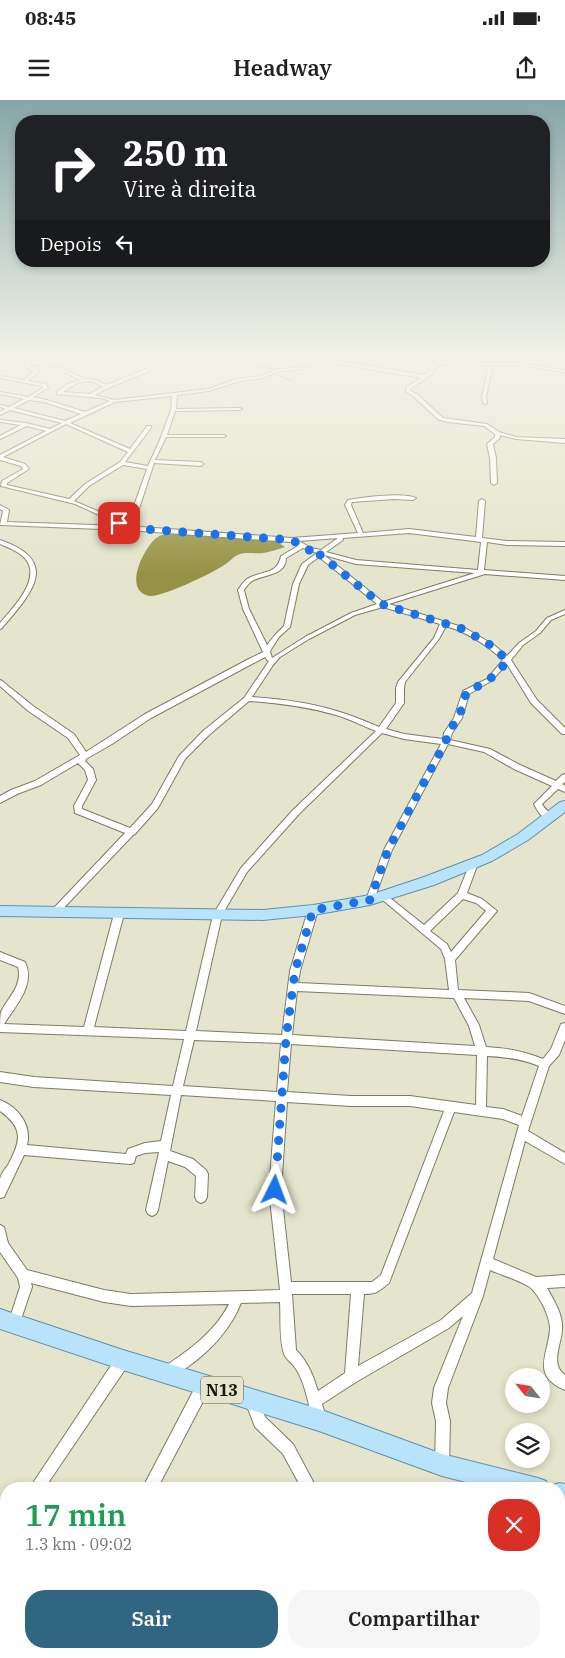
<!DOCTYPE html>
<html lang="pt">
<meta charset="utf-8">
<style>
body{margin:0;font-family:"IBM Plex Serif",serif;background:#f6f6f6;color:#222;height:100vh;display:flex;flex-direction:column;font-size:19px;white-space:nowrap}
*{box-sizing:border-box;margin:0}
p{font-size:16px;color:#767676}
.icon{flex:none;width:28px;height:28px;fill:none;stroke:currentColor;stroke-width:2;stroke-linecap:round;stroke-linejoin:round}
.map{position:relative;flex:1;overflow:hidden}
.sheet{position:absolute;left:0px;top:1382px;width:565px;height:176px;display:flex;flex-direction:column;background:#fff;border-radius:20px 20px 0 0;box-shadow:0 2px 8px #0003}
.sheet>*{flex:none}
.banner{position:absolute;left:15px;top:15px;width:535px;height:152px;border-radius:20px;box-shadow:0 2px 8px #0003;background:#202124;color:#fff;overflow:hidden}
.needle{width:32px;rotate:300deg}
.controls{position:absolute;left:505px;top:1268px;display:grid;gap:10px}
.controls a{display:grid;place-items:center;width:45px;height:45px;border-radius:50%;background:#fff;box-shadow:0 2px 8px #0003;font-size:25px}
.pin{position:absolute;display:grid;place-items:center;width:42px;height:42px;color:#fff;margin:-21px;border-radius:10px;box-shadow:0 2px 8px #0006}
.me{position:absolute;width:55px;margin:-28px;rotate:3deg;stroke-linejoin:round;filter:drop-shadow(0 0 4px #0008)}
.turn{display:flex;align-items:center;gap:18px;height:105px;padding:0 25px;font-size:22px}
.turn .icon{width:65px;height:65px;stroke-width:2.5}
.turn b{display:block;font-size:35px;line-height:42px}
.then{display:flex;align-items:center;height:48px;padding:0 25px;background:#0003;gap:10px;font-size:19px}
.round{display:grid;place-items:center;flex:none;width:52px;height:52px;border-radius:20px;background:#f6f6f6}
.head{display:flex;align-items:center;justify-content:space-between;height:85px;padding:0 25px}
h1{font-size:30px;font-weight:600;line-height:38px;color:#1e9e55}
.button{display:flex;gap:10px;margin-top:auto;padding:10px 25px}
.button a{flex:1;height:58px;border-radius:20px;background:#316682;color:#fff;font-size:20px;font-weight:600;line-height:58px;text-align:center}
.button a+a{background:#f6f6f6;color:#222}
.status{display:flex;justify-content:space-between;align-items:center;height:35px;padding:0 25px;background:#fff;direction:ltr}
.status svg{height:14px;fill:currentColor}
header{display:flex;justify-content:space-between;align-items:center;height:65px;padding:0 25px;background:#fff;font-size:22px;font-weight:600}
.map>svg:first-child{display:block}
</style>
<div class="status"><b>08:45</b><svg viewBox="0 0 49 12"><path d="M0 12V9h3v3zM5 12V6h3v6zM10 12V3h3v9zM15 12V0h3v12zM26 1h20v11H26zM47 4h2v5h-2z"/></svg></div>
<header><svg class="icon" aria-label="menu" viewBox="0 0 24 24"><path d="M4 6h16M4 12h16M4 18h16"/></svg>Headway<svg class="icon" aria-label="share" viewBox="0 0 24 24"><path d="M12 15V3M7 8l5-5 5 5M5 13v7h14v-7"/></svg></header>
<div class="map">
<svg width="565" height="1558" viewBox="0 0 565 1558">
<rect width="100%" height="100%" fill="#e5e4cc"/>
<!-- water -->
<path fill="#969245" d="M171,433L276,441L285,447C278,449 270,452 263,453C255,454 247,452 240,454C233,456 230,462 224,465C213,473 162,497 150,496C123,492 142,452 154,440C159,435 165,434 171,433Z"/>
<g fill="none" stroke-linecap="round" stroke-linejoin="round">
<!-- stream -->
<path stroke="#969245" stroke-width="1" d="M216,256L232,262L276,269L278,271L276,275L293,281"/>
<!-- minor casing -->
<g stroke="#7c7c66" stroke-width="2">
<path id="minor" d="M37,256H41L33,260L59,267L85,279L96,280L106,285L146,269L150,264L164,259V261L154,266L150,271L108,288L95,295L114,300L208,289L237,279L260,276L279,269L302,267L342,256H347L334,260L424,275L427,273L440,256H444L440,262L477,263L478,256H482V263H520L565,270V272L520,265H491L492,268L486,297L487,303L485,304L483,303L482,297L488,268L487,265L438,264L431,275L410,289V291L417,294L443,318L487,324L499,332L516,337L565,339V343L516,339L500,335V338L493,344L496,358L497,383L494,385L491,383L490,358L487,344L495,337V334L484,326L448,322L439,320L413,296L406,292V287L421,278L328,262L302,269L280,271L263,278L240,281L209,291L177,295L176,309L240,308L242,309L240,310L175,311L167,335H224L226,336L224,337H166L155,360L201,362L204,364L201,366L154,363L135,421L131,425L141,427L292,438L358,433L345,405L348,400C363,397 404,392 416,398L413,400L394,399L352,402L351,405L363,433L409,429L476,437L479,401L482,399L485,401L482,438L507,441L565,442V446L507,445L487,442L484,470L565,476V480L485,474L389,504L465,528L494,545L507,556L519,543L536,531L547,518L565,510V514L551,520L540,533L523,545L511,560L537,600L565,628V634H562L531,603L507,564L491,581L469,594L462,618L452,633L450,640L490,649L520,665L556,681L562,675L565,674V682L562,684L565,686V692L558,689L542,704C545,711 551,712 554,717L553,719C543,721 538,712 534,704L552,686L514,669L484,652L448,644L392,750L374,800L373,802H367L366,800L384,750L441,644L404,639L382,633L299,714L247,772L222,815L196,931L282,935L290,871L308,810L310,808H316L318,810L300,871L298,883L449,890L445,859L441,849L378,796L379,794H385L424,825L458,793L470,763L474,760L478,763L467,793L482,799L497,811L455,860L458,890L529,893L565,906V914L529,901L464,898L479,925L486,947C506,948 524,951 543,959L551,949L561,924L565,923V940L559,955L549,966L528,1031L565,1053V1064L525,1041L493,1159L536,1177L565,1175V1187L547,1188C553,1199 561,1211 562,1224C564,1241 548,1263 565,1275V1290C529,1275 550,1252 550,1227C549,1215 540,1197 532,1189C527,1183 499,1174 490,1170L483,1196L448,1288L446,1303L450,1321L449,1365L447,1370L442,1372L437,1370L435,1365L436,1321L432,1303L434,1288L463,1216L449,1228L356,1282L322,1304L326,1318L324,1323L319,1325L314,1323L312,1318C308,1302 305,1283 296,1269C293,1263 286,1260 284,1254C279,1238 281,1219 280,1202L241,1203C230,1230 212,1249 189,1266C182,1270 176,1275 169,1278L164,1277L163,1272L164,1267C189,1250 215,1232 229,1204L131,1206L104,1202L31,1183L32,1187L18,1228L14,1230L10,1228L8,1224L20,1187L18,1178L0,1152V1125L4,1127L8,1143L27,1170L104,1190L131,1194L280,1190L269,1090L276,1001L181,995L170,1051L193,1059L206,1070L208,1074L207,1097L205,1101L201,1103L197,1101L195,1097L196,1076L185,1067L168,1061L158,1110L156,1114L152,1116L148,1114L146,1110L159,1052L145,1053L136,1056L134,1063L130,1064L24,1055L4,1097L0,1098C0,1092 0,1084 0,1079C1,1074 5,1069 8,1065C21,1041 24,1028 0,1011V1000C18,1007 32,1025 27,1045L126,1054L128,1049L145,1043L161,1041L171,995L34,987L0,982V972L34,977L173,986L184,939L0,932C0,926 0,917 1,912C8,897 23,886 18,867L0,860V852L25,862C36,885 15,906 4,924L84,927L114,814L116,812H122L124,814L94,927L186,931L213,815L241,768L293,710L376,631C363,626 350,619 336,615C308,607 278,603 249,601L209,635L185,659L158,708L135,734L133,735L57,815H51L49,813L51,811L125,733L75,713L74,706L88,680L85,670L78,663L41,685L17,694L0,703V696L11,690L35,681L80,655L68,638L27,610L0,586V580L2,581L33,606L74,634L86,652L145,614L247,560L263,552L243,509L238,490C241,486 244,480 249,478C264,470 277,475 281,456L298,446L291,442L141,431L128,429L126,430L0,425L3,411L0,409V405L9,410L7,422L123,426L75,404L1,386L2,381L23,369L21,366L0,360V355L46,331L27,326L0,339V336L21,325L0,322V320L26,323L50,329L62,323L10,310L0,315V312L6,309L0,307V305L9,307L24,299L0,294V292L28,297L43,288L42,286L0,278V276L24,280L34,271L27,268L26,261ZM30,263L56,268L80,280L67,284L57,292V294L101,298L110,301L85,312L47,300L33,297L48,288L46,284L28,281L39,271L31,266ZM88,281L94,282L103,287L89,294L63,292L77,283ZM172,296L171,310L159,342L148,366L125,362L151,328V326H147L130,349L70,323L115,302ZM29,300L44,302L81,314L65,321L14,308ZM66,324L128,352L120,362L85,384L69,399L7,385V383L29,369L25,364L3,357ZM123,365L147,369L129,420L126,423L74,401L89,386ZM409,433L481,442L478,470L356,460L326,452L343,440V438ZM338,438L321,450L311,448L299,441ZM303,448L317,453L302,464L293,484L284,526L275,535L267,545L249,509L244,490C246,487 249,483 252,481C264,474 286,476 286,458ZM324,455L356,464L475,473L383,502ZM319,457L377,504L351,513L305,537L272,558L270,551L279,537L290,527L299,484L308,465ZM383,507L440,524L434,538L398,582L396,588V603L379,627C367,622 356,617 343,613C314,603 283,599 252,597L273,565L280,557L309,539L355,515ZM446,526C468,533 486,544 503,560L487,579L463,591L454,618L444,633L443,639L404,634L386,629L404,603V588L405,582L439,539ZM265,557L267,560L269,561L244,598L203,631L179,656L152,704L130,728L82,709V706L96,680L93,669L85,661L86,659L112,644L151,618ZM463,799L476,803L486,811L451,852L447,844L430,831ZM297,891L454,898L469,926L475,946L292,935ZM194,940L281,943L277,992L183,986ZM291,944L477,955L476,1005L410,996H351L287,992ZM487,956C506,957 522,959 539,966L522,1016L503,1009L486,1007ZM287,1002L351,1006H410L444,1011L381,1175L372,1182H291L281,1090ZM454,1012L503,1019L519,1025L472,1193L441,1220L358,1266L364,1194C377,1194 379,1191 389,1183ZM292,1194H351L345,1273L318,1291C313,1275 308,1262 296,1250Z
M0,440C62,461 31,494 2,528L0,529V523C12,509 40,481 27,461C21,452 9,448 0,444Z
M123,1254L128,1255L129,1260L128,1265L44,1389H29L118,1255Z
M204,1278L209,1280L211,1285L209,1290L157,1389H142L199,1280Z
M252,1294L257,1296L265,1317L293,1344L317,1389H302L283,1354L255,1327L245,1301L247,1296Z
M6,1441V1476L5,1478L0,1480V1445L1,1443Z
M386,1552H402L400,1558H384Z"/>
</g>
<!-- primary casing -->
<g stroke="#6190a7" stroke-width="2">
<path id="primary" d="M565,701V712L528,740L492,761L434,785L370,805L313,815L263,820L0,816V806L263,810L313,805L370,795L424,777L482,755L518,734L560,702Z
M0,1209L123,1250L319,1309L442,1354L538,1378L546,1381L549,1389H493L442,1376L319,1331L123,1270L0,1229Z
M559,1383L565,1384V1406L559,1405V1389H550L551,1386Z"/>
</g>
<!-- minor -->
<use href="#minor" fill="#fff" fill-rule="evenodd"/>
<!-- primary -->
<use href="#primary" fill="#b8e3fb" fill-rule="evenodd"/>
</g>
<!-- sky -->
<linearGradient id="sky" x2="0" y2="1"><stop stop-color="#87a6a7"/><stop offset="0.54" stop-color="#f3f3e8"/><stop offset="1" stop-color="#f3f3e8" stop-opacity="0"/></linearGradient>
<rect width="565" height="474" fill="url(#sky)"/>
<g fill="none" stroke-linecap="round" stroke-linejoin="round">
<!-- route -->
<path stroke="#1a73e8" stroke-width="9" stroke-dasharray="0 16.2" d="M119,423L132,428L142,429L292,440L309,450L321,452L319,454L381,504L463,529L492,546L508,561L489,580L466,593L463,606L458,618L448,633L446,641L388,750L370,800L313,810L295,871L286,939L275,1090"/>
</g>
<g text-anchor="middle" stroke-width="5" stroke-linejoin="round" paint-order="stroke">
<!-- shield labels -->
<rect fill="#e5e4cc" stroke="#565448" stroke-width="1" x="201" y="1276.5" width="42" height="27" rx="4"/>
<g font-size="16" font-weight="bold" fill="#18170f">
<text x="222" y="1296">N13</text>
</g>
</g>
</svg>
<div class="controls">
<a><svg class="needle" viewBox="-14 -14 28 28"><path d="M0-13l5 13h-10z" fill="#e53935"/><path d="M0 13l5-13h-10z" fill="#767676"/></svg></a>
<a><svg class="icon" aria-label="layers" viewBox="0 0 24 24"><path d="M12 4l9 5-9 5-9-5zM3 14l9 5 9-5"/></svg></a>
</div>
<div class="pin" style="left:119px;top:423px;background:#d93025"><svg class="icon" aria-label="arrive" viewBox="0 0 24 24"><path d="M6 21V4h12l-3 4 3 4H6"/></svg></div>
<svg class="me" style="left:275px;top:1090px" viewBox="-20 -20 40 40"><path d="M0-17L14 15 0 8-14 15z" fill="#1a73e8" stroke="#fff" stroke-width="4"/></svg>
<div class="banner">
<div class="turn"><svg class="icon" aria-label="right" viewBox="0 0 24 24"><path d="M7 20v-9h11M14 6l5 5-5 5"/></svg><div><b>250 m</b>Vire à direita</div></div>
<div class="then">Depois<svg class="icon" aria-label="left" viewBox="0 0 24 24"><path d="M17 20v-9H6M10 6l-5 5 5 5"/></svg></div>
</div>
<section class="sheet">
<div class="head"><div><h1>17 min</h1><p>1.3 km · 09:02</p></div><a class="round" style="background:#d93025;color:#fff"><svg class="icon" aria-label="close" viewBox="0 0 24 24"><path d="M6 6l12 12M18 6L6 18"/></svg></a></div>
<div class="button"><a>Sair</a><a>Compartilhar</a></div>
</section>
</div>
